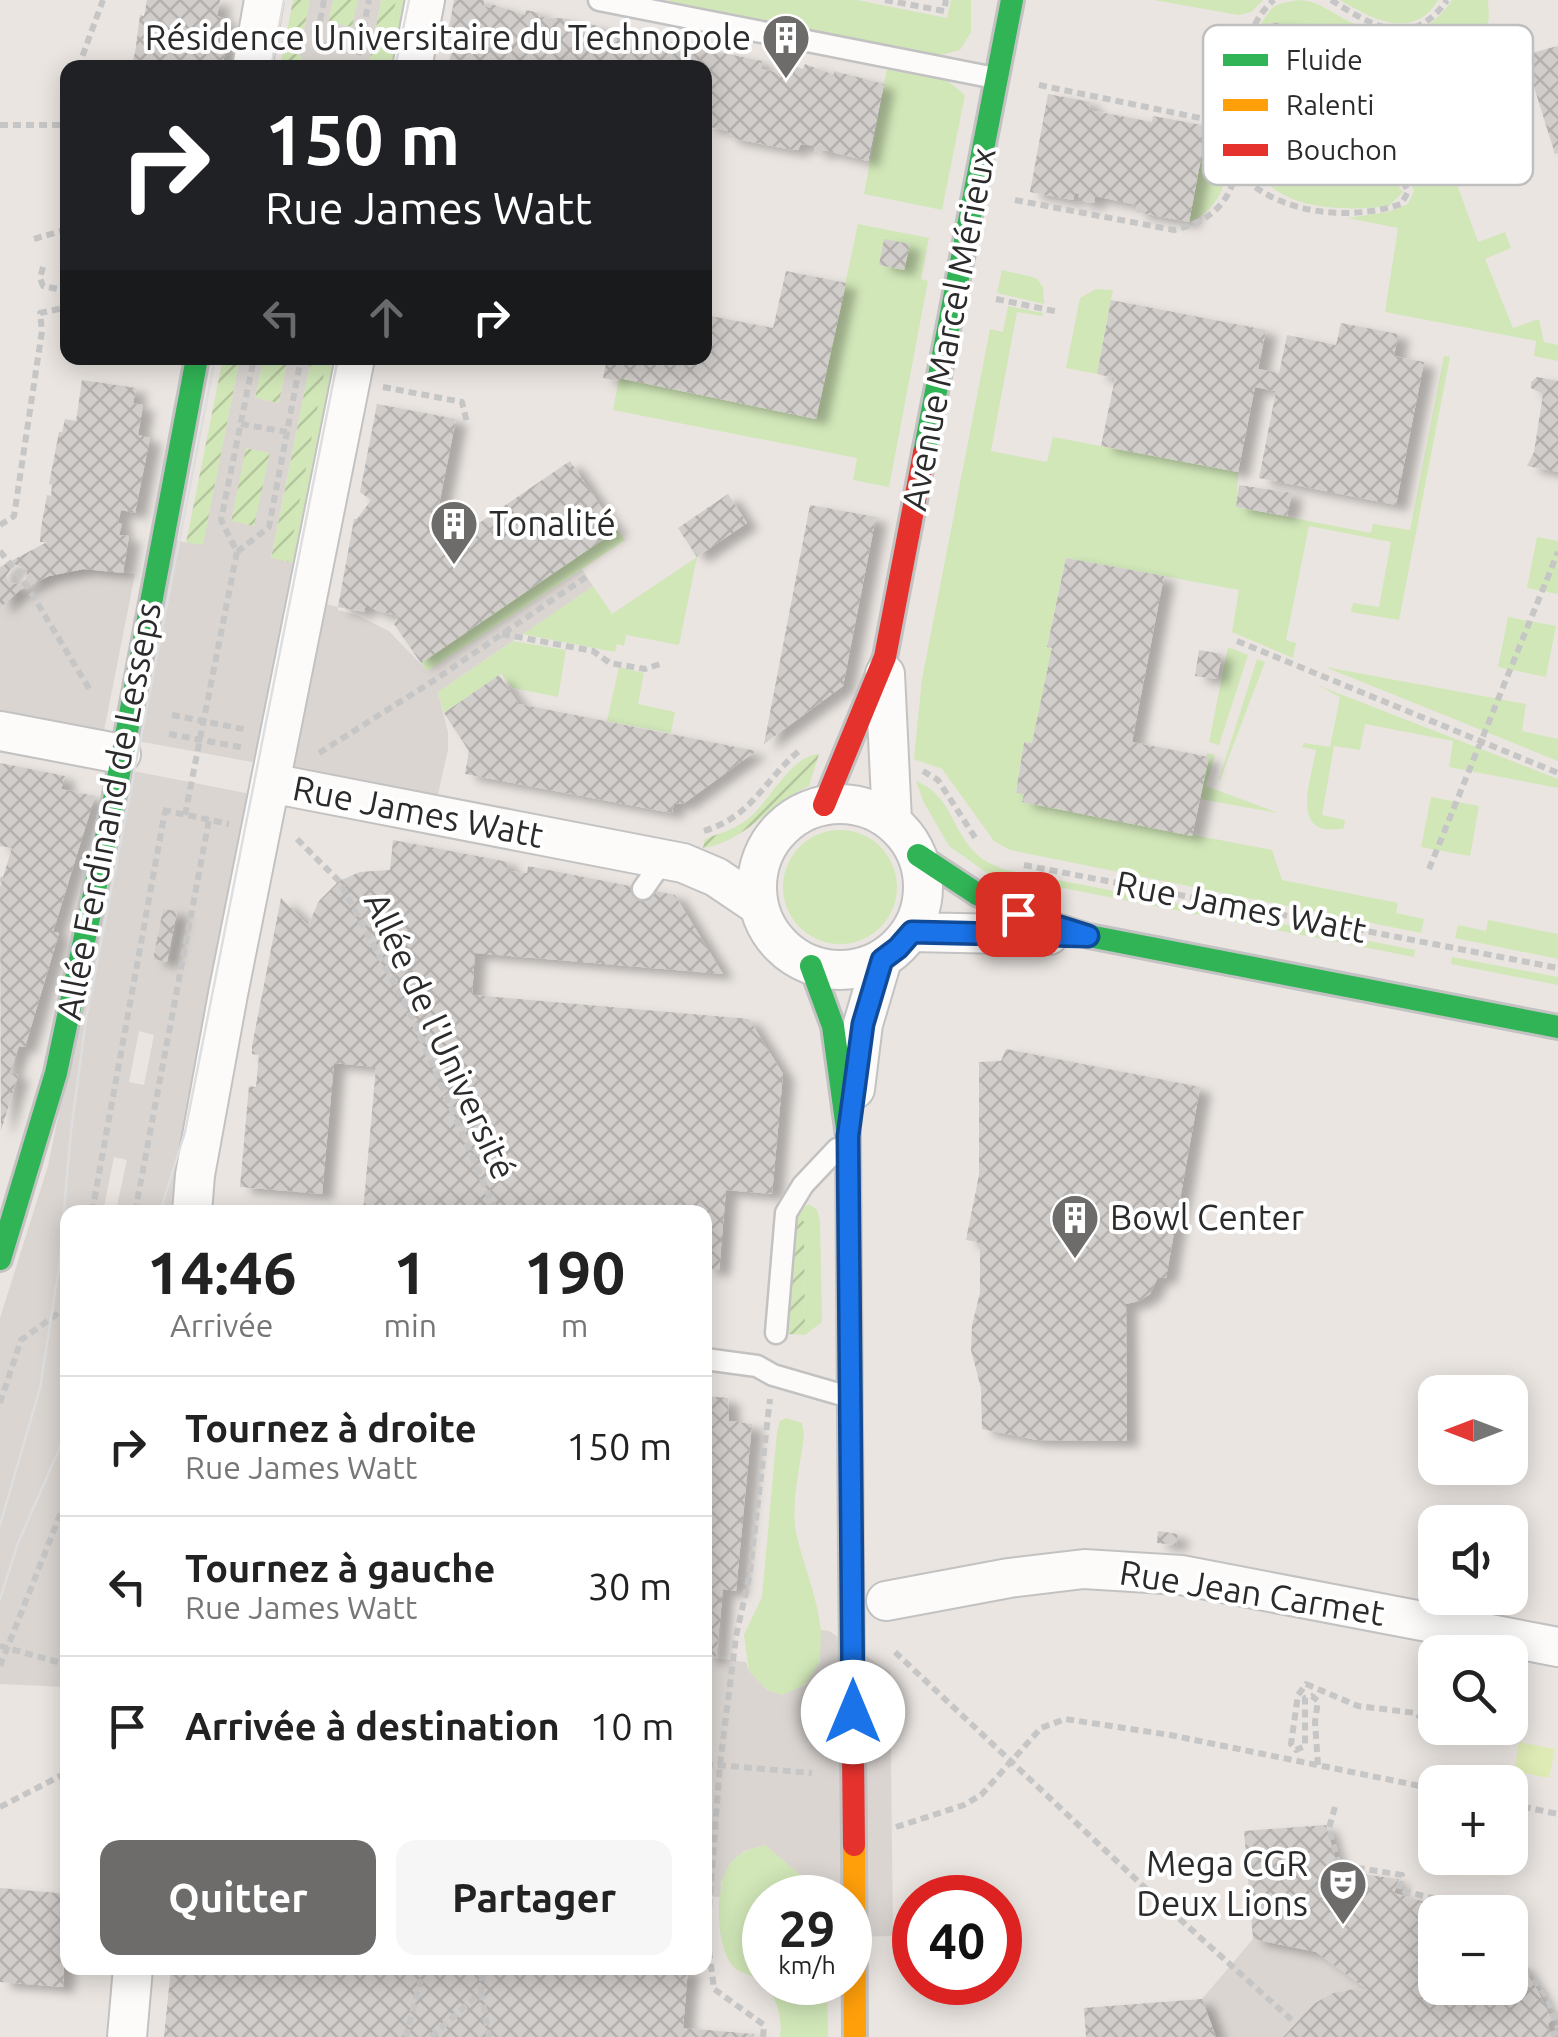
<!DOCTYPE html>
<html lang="fr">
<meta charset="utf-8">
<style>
body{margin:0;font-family:Ubuntu,sans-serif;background:#f6f6f6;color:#222;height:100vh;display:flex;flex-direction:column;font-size:38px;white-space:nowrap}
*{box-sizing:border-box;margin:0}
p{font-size:32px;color:#767676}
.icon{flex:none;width:55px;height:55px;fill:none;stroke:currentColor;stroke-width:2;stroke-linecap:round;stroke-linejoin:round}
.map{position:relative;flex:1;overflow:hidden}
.side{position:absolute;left:60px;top:1205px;width:652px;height:770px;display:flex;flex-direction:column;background:#fff;border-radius:20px;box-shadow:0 5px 25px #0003}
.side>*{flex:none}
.guide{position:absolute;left:60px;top:60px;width:652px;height:305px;border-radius:20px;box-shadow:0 5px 25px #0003;background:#202124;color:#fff;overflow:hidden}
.needle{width:65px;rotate:270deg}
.tools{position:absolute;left:1418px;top:1375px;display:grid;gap:20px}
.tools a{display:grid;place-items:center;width:110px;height:110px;border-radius:20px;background:#fff;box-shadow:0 5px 25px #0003;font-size:50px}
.speed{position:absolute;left:742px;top:1875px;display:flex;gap:20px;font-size:50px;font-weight:700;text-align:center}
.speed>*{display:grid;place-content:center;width:130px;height:130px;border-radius:50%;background:#fff;box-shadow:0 5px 25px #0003;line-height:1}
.speed small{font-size:25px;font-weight:400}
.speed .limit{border:15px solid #d22;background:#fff;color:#111}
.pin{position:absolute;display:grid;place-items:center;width:85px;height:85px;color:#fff;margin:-42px;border-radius:20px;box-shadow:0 5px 15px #0006}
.me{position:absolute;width:110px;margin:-55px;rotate:0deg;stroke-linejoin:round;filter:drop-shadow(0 0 8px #0008)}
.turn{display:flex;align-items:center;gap:35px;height:210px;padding:0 40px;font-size:45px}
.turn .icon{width:130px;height:130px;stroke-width:2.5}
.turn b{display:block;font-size:70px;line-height:85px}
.lanes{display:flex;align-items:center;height:95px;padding:0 40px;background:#0003;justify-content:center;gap:50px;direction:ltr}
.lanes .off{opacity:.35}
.eta{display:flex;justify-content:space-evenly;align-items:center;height:170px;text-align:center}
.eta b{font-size:60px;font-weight:700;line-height:70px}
.cta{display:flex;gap:20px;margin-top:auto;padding:20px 40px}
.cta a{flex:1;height:115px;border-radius:20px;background:#6e6c6b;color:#fff;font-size:40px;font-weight:700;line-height:115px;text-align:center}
.cta a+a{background:#f6f6f6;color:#222}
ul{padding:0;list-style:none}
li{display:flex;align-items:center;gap:30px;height:140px;padding:0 40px;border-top:2px solid #e0e0e0}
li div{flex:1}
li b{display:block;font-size:38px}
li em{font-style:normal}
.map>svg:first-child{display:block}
</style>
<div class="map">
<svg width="1558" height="2037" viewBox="0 0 1558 2037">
<defs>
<pattern id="garden-furrows" width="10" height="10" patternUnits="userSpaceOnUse" patternTransform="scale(2.5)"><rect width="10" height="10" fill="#d1e7b8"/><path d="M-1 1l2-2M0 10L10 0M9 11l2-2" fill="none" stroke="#b4c69e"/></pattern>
<pattern id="building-cross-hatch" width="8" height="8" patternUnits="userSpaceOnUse" patternTransform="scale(2.5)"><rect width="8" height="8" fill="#d1cdca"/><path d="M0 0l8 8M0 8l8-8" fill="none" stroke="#b4b0ae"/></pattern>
<filter id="shadow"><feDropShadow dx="11" dy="6" stdDeviation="5" flood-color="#0004"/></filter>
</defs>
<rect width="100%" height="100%" fill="#eae5e1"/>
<!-- grass -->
<path fill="#d1e7b8" d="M396,0H416L402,67L383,68Z
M669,0H857L947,18L951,0H971V32L960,50L933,57L670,5Z
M1154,0H1263L1251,12L1238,15Z
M1298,0C1315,1 1319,5 1334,13C1377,39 1422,46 1452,0H1488L1489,16L1471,136L1483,176L1458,187L1478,242L1505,232L1511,248L1485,259L1513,328L1539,319L1544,342L1558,345V361L1534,356L1536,341L1385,312L1398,228L1348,218L1388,212L1408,204L1414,191C1396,153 1345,142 1307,136C1284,133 1267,135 1246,124C1242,94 1249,27 1274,7C1281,2 1290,2 1298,0Z
M1340,0H1438C1414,41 1373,20 1340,0Z
M888,63L943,77L965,95L942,210L864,194Z
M1207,126L1224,137C1233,171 1223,209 1189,222Z
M1310,146C1348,154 1380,159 1403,192L1389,206C1343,212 1269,211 1251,158L1276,148Z
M858,224L929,238L921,279L928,281L889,487L853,480L857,458L613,410L619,378L816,419Z
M1002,270L1036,278L1043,287L1044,304L997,293Z
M1096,289L1113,290L1097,374L1066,368L1080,298Z
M1008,306L1043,313L1042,316L1017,312L991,451L1047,462L1053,437L1238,472L1237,507L1371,533L1373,524L1410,530L1444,356L1450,357L1399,620L1351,612L1353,603L1379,607L1391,542L1309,526L1286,640L1296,643L1293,658L1232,632L1239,590L1066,558L1047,647L1052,649L1032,743L1024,742L1016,792L1024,794L1023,802L1272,850L1282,880L1398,903L1396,913L1424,919L1421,933L1010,850L994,841L942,769L914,759L922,679L990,329L1003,332Z
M327,358H345L304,565L288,562Z
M617,530L625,540L427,672L421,663Z
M1537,537L1558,541V594L1527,588Z
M697,557L679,645L626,635L624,646L617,644L615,652L522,634L593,586L612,614Z
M1508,617L1556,626L1546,677L1498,667Z
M513,641L566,650L558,697L513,688L501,674L444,713L438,692Z
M1228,647L1248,655L1219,745L1209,742Z
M1257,659L1265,662L1220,780L1219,779Z
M619,667L644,673L638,704L675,712L671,733L607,721Z
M1325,667L1526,704L1522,731L1558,739V761Z
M1317,685L1558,779V788L1449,767L1453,741L1365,724L1360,750L1334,746L1322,815L1345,820L1344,828C1288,840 1311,780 1316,750L1302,747L1304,743L1330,747L1340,697Z
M1207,753L1215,755L1206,786L1278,813L1200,799Z
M916,781C953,795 952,835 980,857C986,862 995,865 1002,869L1415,950L1414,957L987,873L949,846L923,801Z
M1431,797L1479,806L1470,856L1421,847Z
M783 887a57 57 0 1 1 114 0a57 57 0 1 1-114 0Z
M1488,920L1558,934V959L1455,938L1458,925L1486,931Z
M1452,957L1558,977V985L1451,964Z
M809,1204L817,1210L820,1221L822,1322L805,1335L804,1222L797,1221L801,1209Z
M786,1418L802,1423L804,1434C801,1462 792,1497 795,1526C802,1576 859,1675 781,1695L767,1690L749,1671L744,1635L762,1597L777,1432L780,1421Z
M765,1845L817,1889L821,1897L765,1898V1982L827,1983L828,2037H780C783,2014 775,1988 753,1977C747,1974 737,1971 733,1966C715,1946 714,1882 731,1862C740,1851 752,1849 765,1845Z"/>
<!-- garden -->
<path fill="url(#garden-furrows)" d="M293,0H310L299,55L302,56L300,67L280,68Z
M333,0H358L353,27L328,23Z
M381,0H396L383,67L368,68Z
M223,358H240L203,546L186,543Z
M263,358H288L279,403L255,398Z
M311,358H327L288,562L271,559Z
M245,448L270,453L255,527L231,522Z
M819,754L809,786C771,803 745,842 703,848L705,839C720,833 736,829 749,818C771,800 790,756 819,754Z
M797,1221H804L805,1335L788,1334Z"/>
<!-- pitch -->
<path fill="#deebb5" d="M1519,1742L1555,1749L1549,1778L1514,1771Z"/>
<!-- plaza -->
<path fill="#dad5d1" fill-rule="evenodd" d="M310,0H333L328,22L352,27L358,0H381L368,67H345L346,64L330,61L332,67H300L302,57L299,55Z
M240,358H263L255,398L279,403L288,358H311L271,558L304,565L263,764L132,740L172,540L203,545ZM246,448L270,453L254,526L231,521Z
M84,569L135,574L103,736L0,717V608L20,590L49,576Z
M582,569L593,586L438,692L448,732V750L436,803L291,770L313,601L338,607V610L359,616L389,631L427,671Z
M128,770L256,795L180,1212H68L67,1687L0,1684V1318L48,1166ZM163,909L177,912L166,962L153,958ZM139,1031L154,1035L144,1085L129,1082ZM114,1157L127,1160L116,1210L104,1207Z
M821,1630L829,1631L890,1672L893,1936L850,1937V1898L821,1897L817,1889L765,1845L744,1851L730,1863L721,1883L720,1897L705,1896V1657L746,1662L749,1671L767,1690L782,1695L805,1685L820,1661Z
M1253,1939L1316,1952L1368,1990L1354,1989L1333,1993L1315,2003L1283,2037H1216L1202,1999Z"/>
<!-- building -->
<path fill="url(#building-cross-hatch)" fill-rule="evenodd" filter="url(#shadow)" d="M147,0H220L217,16L227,19L222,42H227L222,68H130L135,53L140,15L144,16Z
M454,0H484V6L489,8L491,4L525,15L526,10L540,13L539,17L570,19L569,23L587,26L588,23L616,32L617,28L628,30L629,35L641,36V44L670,50L671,42L762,61L761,69L792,76L795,66L803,69L805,64L834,75V71L884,84L868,161L823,150V153L814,151L815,146L801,144L798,150L787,149L741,140L727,137L728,131L705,126V68H448L455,34L448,33Z
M1272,22L1314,30L1312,38L1376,49L1377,44L1432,54L1413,150L1360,140L1361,132L1319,124L1318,131L1302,128L1303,121L1299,120L1298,127L1254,119Z
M1558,46V153L1555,154L1524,55Z
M1048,94L1090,102L1089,110L1152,122L1153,116L1207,126L1189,222L1136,212L1137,205L1095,196L1094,203L1078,201L1079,194L1075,193L1073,200L1030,192Z
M884,239L910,244L904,270L879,265Z
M786,271L846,283L816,419L619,378L618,381L603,378L607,358H705V315L773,328Z
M1111,300L1266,330L1258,369L1279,373L1287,335L1336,345L1341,323L1398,334L1394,356L1424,362L1396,505L1259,478L1276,391L1255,387L1238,472L1101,446L1115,378L1097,374Z
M1537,377L1558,381V472L1527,466L1534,452L1543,394L1531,388V382Z
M82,380L136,388L133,403L143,405L138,435L150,438L135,513L121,510L118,523L122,524L119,535L129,536L123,573L84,569L49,576L20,590L0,608V567L47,542H40L41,528L47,495L51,496L52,485L49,484L59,432H62L65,419L76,421ZM14,564L27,570V577L20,585L9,582L6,576Z
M377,404L456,419L438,510L469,530L570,461L617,530L421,663L394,624L399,616L377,611L366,604L364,612L338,607L354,519H357L371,500L360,492Z
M1239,485L1292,493L1287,516L1236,507Z
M728,494L747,523L697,557L678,528Z
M810,505L876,517L843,686L764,744Z
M1066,558L1164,576L1132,742L1209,757L1192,836L1022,802L1024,794L1016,793L1024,742L1032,743L1052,648L1047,647Z
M1199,650L1222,654L1217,679L1195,676Z
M499,675L519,704L756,751L683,804L674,803L672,813L465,774L469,751L444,713Z
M0,763L65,776L61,789L95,796L53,932L59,933L25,1047L19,1046L10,1072L18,1075L1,1131L0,887L12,848L0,846Z
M393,840L508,862L507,871L527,873L528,866L675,895L723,974L475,953L472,995L749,1019L783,1074L772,1194L726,1190L719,1270L705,1269V1212H363L376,1067L334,1063L322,1194L240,1187L249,1086L256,1087L259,1055L252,1054V1046L281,898L308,925L319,901L339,881L360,872L390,870Z
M163,909L177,911L167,962L153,959Z
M1006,1049L1200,1087L1166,1278L1158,1277L1150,1294L1139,1301L1126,1304L1127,1441L1037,1440L982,1429L981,1388L971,1350L972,1325L980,1293V1243L966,1240L979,1175V1062L1001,1061Z
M705,1396L728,1398L729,1421L752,1424L736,1591L723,1589L716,1658L705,1657Z
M1158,1531L1178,1534L1176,1545L1157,1543Z
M1326,1825L1339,1871L1399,1879L1394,1893L1446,1908V1912H1435V1988H1510V1960L1516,1967L1521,1965L1538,1991L1552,2020L1548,2024L1552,2037H1283L1315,2003L1333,1993L1354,1989L1368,1990L1316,1952L1253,1939L1244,1831Z
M0,1888L68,1894L63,1987L0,1982Z
M171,1968H688L683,2028L754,2034V2037H164Z
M1202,1999L1216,2037H1086L1084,2008Z"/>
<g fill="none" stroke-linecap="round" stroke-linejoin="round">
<!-- lane casing -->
<g stroke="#c3c2c3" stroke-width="25">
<path id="lane" d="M599,0L995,78
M643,889L664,859
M776,1333L786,1213L803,1185L837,1149
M705,1359L757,1366L773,1375L849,1397"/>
</g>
<!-- street casing -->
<g stroke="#c3c2c3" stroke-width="42">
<path id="street" d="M252,68L264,0
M412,68L425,0
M885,674L892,821
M0,731L121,754
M270,783L683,863L716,877L759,906
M757 887a83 83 0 1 1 166 0a83 83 0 1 1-166 0Z
M911,932L1049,935
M855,1089L863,1024L882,960
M192,1212L195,1175L228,994L355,358
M886,1601L1009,1578L1084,1569L1181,1575L1558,1647
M127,2037L133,1968"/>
</g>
<!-- fast casing -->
<g stroke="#c3c2c3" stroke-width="28">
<path id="fast" d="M924,453L1012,0
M918,855L977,894L1019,914L1089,936L1558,1027
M811,966L833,1026L848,1136L851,1562
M0,1259L56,1073L114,800L197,358"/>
</g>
<!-- slow casing -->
<g stroke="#c3c2c3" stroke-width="28">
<path id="slow" d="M854,1845L855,2037"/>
</g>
<!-- jam casing -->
<g stroke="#c3c2c3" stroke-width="28">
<path id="jam" d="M824,805L885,657L924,453
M851,1562L854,1845"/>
</g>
<!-- path -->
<path stroke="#c6c6c6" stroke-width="6" stroke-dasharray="8 5" stroke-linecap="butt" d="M324,0L316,43L360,51
M885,0L944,11L946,0
M1331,0C1374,27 1412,50 1447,0
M78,68L103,0
M356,68L369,0
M1039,85L1234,125
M0,125H68
M1235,171C1246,179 1256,189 1268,195C1307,216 1360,218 1401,204L1408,192C1386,136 1287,140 1238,143
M1015,200L1174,230C1214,221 1236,198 1238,154C1238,144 1234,134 1234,123C1234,85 1244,24 1274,0
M34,239L68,229
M43,267L40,278L43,286L68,291
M996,299L1059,312
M383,387L462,402L467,423
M241,424L287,432
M0,525L14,516L42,331L40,313L68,307
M0,551L27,586L90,690
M237,552L269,527L301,358
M502,634L593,651L610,663L645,669L663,663
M1237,641L1558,773
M172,715L248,730
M169,734L245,748
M319,753L433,681L586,577
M923,771L938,780L976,839
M163,810L229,824
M185,815L237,552L221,520L254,358
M704,831C753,816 764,780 799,751
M297,839L339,881L411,1015L496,1212
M1024,865L1558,968
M1429,869L1558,552
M0,879L2,880
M92,1212L165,811
M135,1212L209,820
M0,1403L21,1340L68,1306
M705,1617H709L710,1607
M0,1646L68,1665
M895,1652L1142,1885L1294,2022
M0,1666L68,1495
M705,1764L812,1773
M1318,1765L1315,1722L1318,1701L1312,1696L1305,1698V1746L1296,1750L1291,1744L1298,1695L1306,1684L1358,1706L1416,1713L1437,1734L1448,1735L1477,1728L1506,1735
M1510,1804L1558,1814
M0,1807L68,1772
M1335,1807L1329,1828L1339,1865L1402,1875L1399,1890L1445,1901L1465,1912
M896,1827L964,1805L981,1795L1041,1728L1065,1719L1170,1735L1435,1789
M1510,1948L1547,1997L1558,2028
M481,1992L489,2037
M1551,2035L1558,2032
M406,2037L424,1968
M431,2037L481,1992L483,1968
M763,2037L764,2025L714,1989L707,1935L720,1765L736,1636L749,1578L770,1399"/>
<!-- lane -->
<use href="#lane" stroke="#fcfbfa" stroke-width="20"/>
<!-- street -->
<use href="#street" stroke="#fcfbfa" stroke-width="38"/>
<!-- fast -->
<use href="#fast" stroke="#30b455" stroke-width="22"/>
<!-- slow -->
<use href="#slow" stroke="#ff9f0a" stroke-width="22"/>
<!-- jam -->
<use href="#jam" stroke="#e5322d" stroke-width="22"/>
<!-- tram -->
<path stroke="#dededf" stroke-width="2.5" d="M271,68L284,0
M395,68L409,0
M160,1212L185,1132L338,358
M0,1525L40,1388L59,1267L71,1131L86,1019L215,358
M0,1599L18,1543L68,1429"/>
</g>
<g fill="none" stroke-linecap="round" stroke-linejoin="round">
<!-- route casing -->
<g stroke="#114b97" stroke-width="25">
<path id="route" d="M853,1712L848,1136L863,1024L882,960L898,948L912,932L1088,936L1018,914"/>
</g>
<!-- route -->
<use href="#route" stroke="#1a73e8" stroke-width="18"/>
</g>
<!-- icons -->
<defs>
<g id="building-pin" transform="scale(2.5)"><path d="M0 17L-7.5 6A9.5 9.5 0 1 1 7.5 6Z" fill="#6e6c6b" stroke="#fff"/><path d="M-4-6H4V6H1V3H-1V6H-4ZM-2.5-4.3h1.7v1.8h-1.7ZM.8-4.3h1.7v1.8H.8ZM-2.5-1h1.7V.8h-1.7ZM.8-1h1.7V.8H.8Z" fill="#fff"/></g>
<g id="theatre-pin" transform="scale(2.5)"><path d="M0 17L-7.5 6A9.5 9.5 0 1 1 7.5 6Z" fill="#6e6c6b" stroke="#fff"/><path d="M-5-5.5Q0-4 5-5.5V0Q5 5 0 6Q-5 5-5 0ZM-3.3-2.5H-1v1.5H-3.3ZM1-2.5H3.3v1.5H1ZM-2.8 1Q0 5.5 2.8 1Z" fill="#fff"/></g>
</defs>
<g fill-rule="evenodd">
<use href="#building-pin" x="786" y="38"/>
<use href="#building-pin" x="454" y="524"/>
<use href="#building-pin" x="1075" y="1218"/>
<use href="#theatre-pin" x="1343" y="1884"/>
</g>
<g text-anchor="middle" stroke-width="8" stroke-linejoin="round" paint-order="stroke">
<!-- poi labels -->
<g font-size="35" fill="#2b2b2b" stroke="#fff" text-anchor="end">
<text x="751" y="50">Résidence Universitaire du Technopole</text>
<text x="489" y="536" text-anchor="start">Tonalité</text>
<text x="1110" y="1230" text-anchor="start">Bowl Center</text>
<text x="1308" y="1876">Mega CGR<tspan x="1308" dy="40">Deux Lions</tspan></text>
</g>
<!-- street labels -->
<g font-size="35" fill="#2b2b2b" stroke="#fff">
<text transform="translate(949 329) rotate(-79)" y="12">Avenue Marcel Mérieux</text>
<text transform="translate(109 811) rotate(-79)" y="12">Allée Ferdinand de Lesseps</text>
<text transform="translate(418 812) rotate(11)" y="12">Rue James Watt</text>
<text transform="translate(1241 907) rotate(11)" y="12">Rue James Watt</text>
<text transform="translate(440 1036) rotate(65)" y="12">Allée de l'Université</text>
<text transform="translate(1252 1593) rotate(9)" y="12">Rue Jean Carmet</text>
</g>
</g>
<!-- legend -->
<rect x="1203" y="25" width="330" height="160" rx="15" fill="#fff" stroke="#bfbfbf" stroke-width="2.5"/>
<rect x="1223" y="54" width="45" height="12" fill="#30b455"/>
<rect x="1223" y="99" width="45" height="12" fill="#ff9f0a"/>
<rect x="1223" y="144" width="45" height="12" fill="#e5322d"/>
<g font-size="28" fill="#2b2b2b">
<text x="1286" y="70">Fluide</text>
<text x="1286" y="115">Ralenti</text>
<text x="1286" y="160">Bouchon</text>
</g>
</svg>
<div class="tools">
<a><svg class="needle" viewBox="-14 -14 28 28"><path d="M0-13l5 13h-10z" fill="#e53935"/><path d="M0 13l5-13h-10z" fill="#767676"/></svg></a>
<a><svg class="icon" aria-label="sound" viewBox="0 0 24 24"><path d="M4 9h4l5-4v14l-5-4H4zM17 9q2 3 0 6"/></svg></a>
<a><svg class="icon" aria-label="search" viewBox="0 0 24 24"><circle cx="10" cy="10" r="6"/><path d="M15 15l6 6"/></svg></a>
<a>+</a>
<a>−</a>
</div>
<div class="speed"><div>29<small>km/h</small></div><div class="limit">40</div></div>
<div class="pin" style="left:1018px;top:914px;background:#d93025"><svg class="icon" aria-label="arrive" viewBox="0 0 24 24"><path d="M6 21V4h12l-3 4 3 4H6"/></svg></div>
<svg class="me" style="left:853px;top:1712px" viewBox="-20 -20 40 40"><circle r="19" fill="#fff"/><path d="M0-13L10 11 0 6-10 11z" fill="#1a73e8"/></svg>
<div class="guide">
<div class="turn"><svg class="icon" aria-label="right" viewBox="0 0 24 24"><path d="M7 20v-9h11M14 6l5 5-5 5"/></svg><div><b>150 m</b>Rue James Watt</div></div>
<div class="lanes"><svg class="icon off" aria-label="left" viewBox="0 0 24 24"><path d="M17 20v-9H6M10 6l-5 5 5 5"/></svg><svg class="icon off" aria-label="ahead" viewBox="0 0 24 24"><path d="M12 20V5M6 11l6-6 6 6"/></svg><svg class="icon" aria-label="right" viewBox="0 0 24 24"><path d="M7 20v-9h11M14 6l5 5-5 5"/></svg></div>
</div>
<section class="side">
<div class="eta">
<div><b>14:46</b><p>Arrivée</p></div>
<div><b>1</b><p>min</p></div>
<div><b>190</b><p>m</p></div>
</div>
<ul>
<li><svg class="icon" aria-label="right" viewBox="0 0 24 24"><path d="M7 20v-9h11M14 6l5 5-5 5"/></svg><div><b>Tournez à droite</b><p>Rue James Watt</p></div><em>150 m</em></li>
<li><svg class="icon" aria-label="left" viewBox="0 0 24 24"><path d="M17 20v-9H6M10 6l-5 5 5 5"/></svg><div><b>Tournez à gauche</b><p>Rue James Watt</p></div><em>30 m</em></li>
<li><svg class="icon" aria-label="arrive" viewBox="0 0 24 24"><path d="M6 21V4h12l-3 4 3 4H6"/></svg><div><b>Arrivée à destination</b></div><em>10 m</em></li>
</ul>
<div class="cta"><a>Quitter</a><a>Partager</a></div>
</section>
</div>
